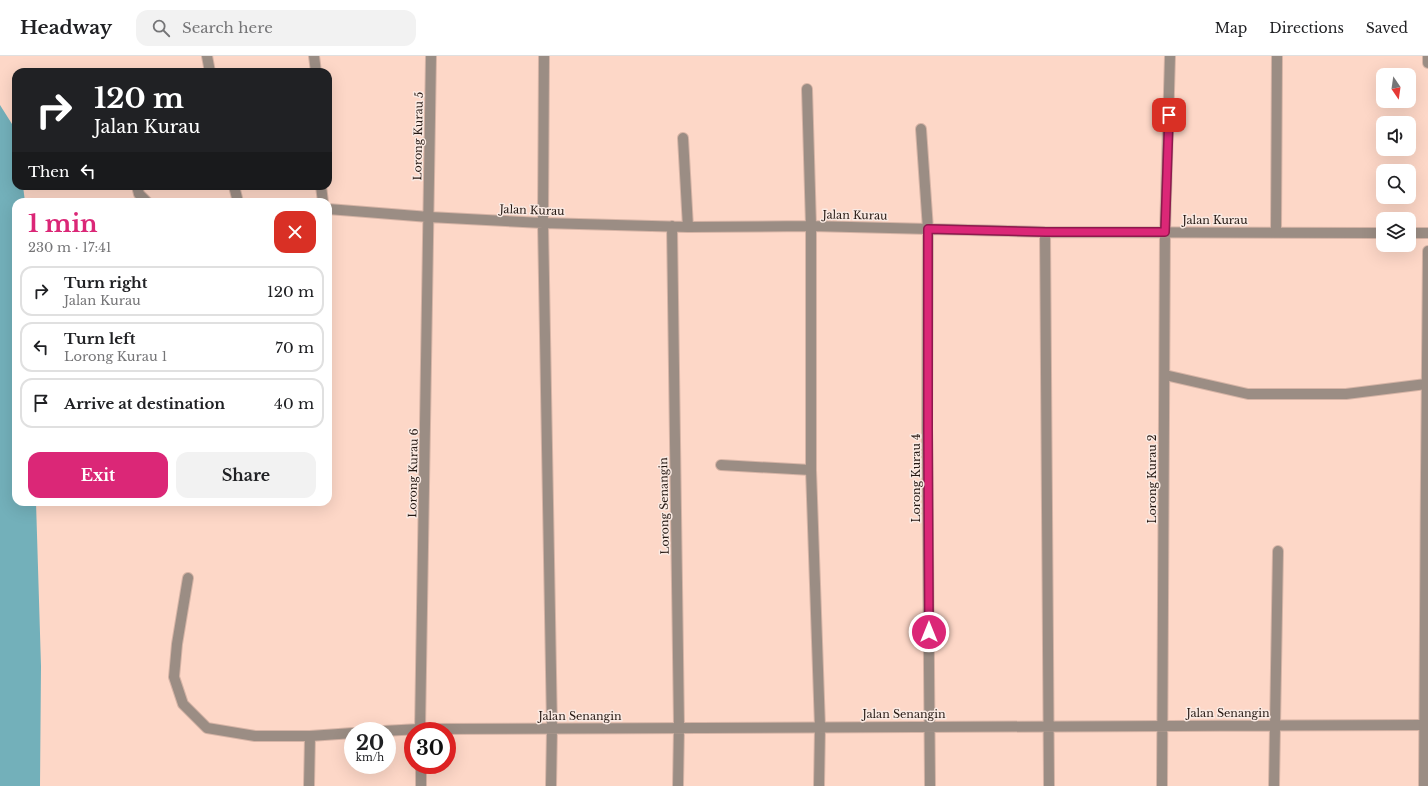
<!DOCTYPE html>
<meta charset="utf-8">
<style>
body{margin:0;font-family:"Libre Baskerville",serif;background:#f2f2f2;color:#202124;height:100vh;display:flex;flex-direction:column;font-size:15px;white-space:nowrap}
*{box-sizing:border-box;margin:0}
p{font-size:13px;color:#757577}
.icon{flex:none;width:22px;height:22px;fill:none;stroke:currentColor;stroke-width:2;stroke-linecap:round;stroke-linejoin:round}
.map{position:relative;flex:1;overflow:hidden}
.sheet{position:absolute;left:12px;top:142px;width:320px;height:308px;display:flex;flex-direction:column;background:#fff;border-radius:12px;box-shadow:0 4px 16px #0002}
.sheet>*{flex:none}
.guide{position:absolute;left:12px;top:12px;width:320px;height:122px;border-radius:12px;box-shadow:0 4px 16px #0002;background:#202124;color:#fff;overflow:hidden}
.needle{width:26px;rotate:167deg}
.fabs{position:absolute;left:1376px;top:12px;display:grid;gap:8px}
.fabs a{display:grid;place-items:center;width:40px;height:40px;border-radius:8px;background:#fff;box-shadow:0 4px 16px #0002;font-size:20px}
.speed{position:absolute;left:344px;top:666px;display:flex;gap:8px;font-size:20px;font-weight:700;text-align:center}
.speed>*{display:grid;place-content:center;width:52px;height:52px;border-radius:50%;background:#fff;box-shadow:0 4px 16px #0002;line-height:1}
.speed small{font-size:10px;font-weight:400}
.speed .limit{border:6px solid #d22;background:#fff;color:#111}
.pin{position:absolute;display:grid;place-items:center;width:34px;height:34px;color:#fff;margin:-17px;border-radius:8px;box-shadow:0 2px 6px #0006}
.me{position:absolute;width:44px;margin:-22px;rotate:0deg;stroke-linejoin:round;filter:drop-shadow(0 0 3px #0008)}
.turn{display:flex;align-items:center;gap:14px;height:84px;padding:0 16px;font-size:18px}
.turn .icon{width:52px;height:52px;stroke-width:2.5}
.turn b{display:block;font-size:28px;line-height:34px}
.then{display:flex;align-items:center;height:38px;padding:0 16px;background:#0003;gap:8px;font-size:15px}
.round{display:grid;place-items:center;flex:none;width:42px;height:42px;border-radius:12px;background:#f2f2f2}
.overview{display:flex;align-items:center;justify-content:space-between;height:68px;padding:0 16px}
h1{font-size:24px;font-weight:700;line-height:30px;color:#db2777}
.primary-button{display:flex;gap:8px;margin-top:auto;padding:8px 16px}
.primary-button a{flex:1;height:46px;border-radius:12px;background:#db2777;color:#fff;font-size:16px;font-weight:700;line-height:46px;text-align:center}
.primary-button a+a{background:#f2f2f2;color:#202124}
ul{padding:0;list-style:none}
li{display:flex;align-items:center;gap:12px;height:50px;margin:0 8px 6px;padding:0 8px;border:2px solid #e0e0e0;border-radius:12px}
li div{flex:1}
li b{display:block;font-size:15px}
li em{font-style:normal}
header{display:flex;align-items:center;gap:24px;box-sizing:border-box;height:56px;padding:0 20px;background:#fff;border-bottom:1px solid #e0e0e0}
header strong{font-size:19px}
nav{display:flex;gap:22px;margin-inline-start:auto;font-size:14px}
.search{width:280px;height:36px;background:#f2f2f2;display:flex;align-items:center;gap:10px;box-sizing:border-box;padding:0 14px;border-radius:12px;color:#757577;font-size:15px}
.map>svg:first-child{display:block}
</style>
<header>
<strong>Headway</strong>
<div class="search"><svg class="icon" aria-label="search" viewBox="0 0 24 24"><circle cx="10" cy="10" r="6"/><path d="M15 15l6 6"/></svg>Search here</div>
<nav><a>Map</a><a>Directions</a><a>Saved</a></nav>
</header>
<div class="map">
<svg width="1428" height="730" viewBox="0 0 1428 730">
<rect width="100%" height="100%" fill="#fdd7c7"/>
<!-- water -->
<path fill="#73b0ba" d="M0,49L12,68L16,91V130H23L25,146H16V446H36L41,610L40,730H0Z"/>
<g fill="none" stroke-linecap="round" stroke-linejoin="round">
<!-- service casing -->
<g stroke="#d6b4a6" stroke-width="12">
<path id="service" d="M1165,319L1248,338H1346L1426,328
M721,409L811,414"/>
</g>
<!-- minor casing -->
<g stroke="#d6b4a6" stroke-width="12">
<path id="minor" d="M207,0L210,16
M314,0L316,16
M544,0L543,167L552,672L551,730
M807,33L811,170V414L820,671L819,730
M921,73L928,173L927,372L930,730
M683,82L688,171
M137,130L139,138L147,146
M234,130L238,146
M321,130L323,146
M328,153L429,161L543,167L688,171L811,170L1045,176L1383,177
M672,170L679,671L678,730
M1045,176L1049,730
M1276,176L1277,0
M1409,177H1428
M188,522L177,588L174,621L183,648L207,672L255,680H310L353,677
M383,675L420,673L1425,669
M420,675L431,0
M421,709V730
M309,730L310,680
M1162,730L1165,176L1170,0
M1274,730L1278,495"/>
</g>
<!-- tertiary casing -->
<g stroke="#d6b4a6" stroke-width="12">
<path id="tertiary" d="M1428,0V7
M1424,730C1426,552 1425,373 1428,195"/>
</g>
<!-- service -->
<use href="#service" stroke="#9b8d84" stroke-width="10"/>
<!-- minor -->
<use href="#minor" stroke="#9b8d84" stroke-width="10"/>
<!-- tertiary -->
<use href="#tertiary" stroke="#9b8d84" stroke-width="10"/>
</g>
<g fill="none" stroke-linecap="round" stroke-linejoin="round">
<!-- route casing -->
<g stroke="#8e194d" stroke-width="10">
<path id="route" d="M929,576L928,372V173L1046,176H1165L1169,59"/>
</g>
<!-- route -->
<use href="#route" stroke="#db2777" stroke-width="7"/>
</g>
<g text-anchor="middle" stroke-width="3" stroke-linejoin="round" paint-order="stroke">
<!-- street labels -->
<g font-size="11" fill="#241711" stroke="#faeae3">
<text transform="translate(418 80) rotate(-89)" y="4">Lorong Kurau 5</text>
<text transform="translate(532 154) rotate(2)" y="4">Jalan Kurau</text>
<text transform="translate(855 159) rotate(1)" y="4">Jalan Kurau</text>
<text x="1215" y="168">Jalan Kurau</text>
<text transform="translate(413 417) rotate(-89)" y="4">Lorong Kurau 6</text>
<text transform="translate(916 422) rotate(-90)" y="4">Lorong Kurau 4</text>
<text transform="translate(1152 423) rotate(-90)" y="4">Lorong Kurau 2</text>
<text transform="translate(664 450) rotate(-91)" y="4">Lorong Senangin</text>
<text x="1228" y="661">Jalan Senangin</text>
<text x="904" y="662">Jalan Senangin</text>
<text x="580" y="664">Jalan Senangin</text>
</g>
</g>
</svg>
<div class="fabs">
<a><svg class="needle" viewBox="-14 -14 28 28"><path d="M0-13l5 13h-10z" fill="#e53935"/><path d="M0 13l5-13h-10z" fill="#757577"/></svg></a>
<a><svg class="icon" aria-label="sound" viewBox="0 0 24 24"><path d="M4 9h4l5-4v14l-5-4H4zM17 9q2 3 0 6"/></svg></a>
<a><svg class="icon" aria-label="search" viewBox="0 0 24 24"><circle cx="10" cy="10" r="6"/><path d="M15 15l6 6"/></svg></a>
<a><svg class="icon" aria-label="layers" viewBox="0 0 24 24"><path d="M12 4l9 5-9 5-9-5zM3 14l9 5 9-5"/></svg></a>
</div>
<div class="speed"><div>20<small>km/h</small></div><div class="limit">30</div></div>
<div class="pin" style="left:1169px;top:59px;background:#d93025"><svg class="icon" aria-label="arrive" viewBox="0 0 24 24"><path d="M6 21V4h12l-3 4 3 4H6"/></svg></div>
<svg class="me" style="left:929px;top:576px" viewBox="-20 -20 40 40"><circle r="17" fill="#db2777" stroke="#fff" stroke-width="3"/><path d="M0-11L8 9 0 5-8 9z" fill="#fff"/></svg>
<div class="guide">
<div class="turn"><svg class="icon" aria-label="right" viewBox="0 0 24 24"><path d="M7 20v-9h11M14 6l5 5-5 5"/></svg><div><b>120 m</b>Jalan Kurau</div></div>
<div class="then">Then<svg class="icon" aria-label="left" viewBox="0 0 24 24"><path d="M17 20v-9H6M10 6l-5 5 5 5"/></svg></div>
</div>
<section class="sheet">
<div class="overview"><div><h1>1 min</h1><p>230 m · 17:41</p></div><a class="round" style="background:#d93025;color:#fff"><svg class="icon" aria-label="close" viewBox="0 0 24 24"><path d="M6 6l12 12M18 6L6 18"/></svg></a></div>
<ul>
<li><svg class="icon" aria-label="right" viewBox="0 0 24 24"><path d="M7 20v-9h11M14 6l5 5-5 5"/></svg><div><b>Turn right</b><p>Jalan Kurau</p></div><em>120 m</em></li>
<li><svg class="icon" aria-label="left" viewBox="0 0 24 24"><path d="M17 20v-9H6M10 6l-5 5 5 5"/></svg><div><b>Turn left</b><p>Lorong Kurau 1</p></div><em>70 m</em></li>
<li><svg class="icon" aria-label="arrive" viewBox="0 0 24 24"><path d="M6 21V4h12l-3 4 3 4H6"/></svg><div><b>Arrive at destination</b></div><em>40 m</em></li>
</ul>
<div class="primary-button"><a>Exit</a><a>Share</a></div>
</section>
</div>
